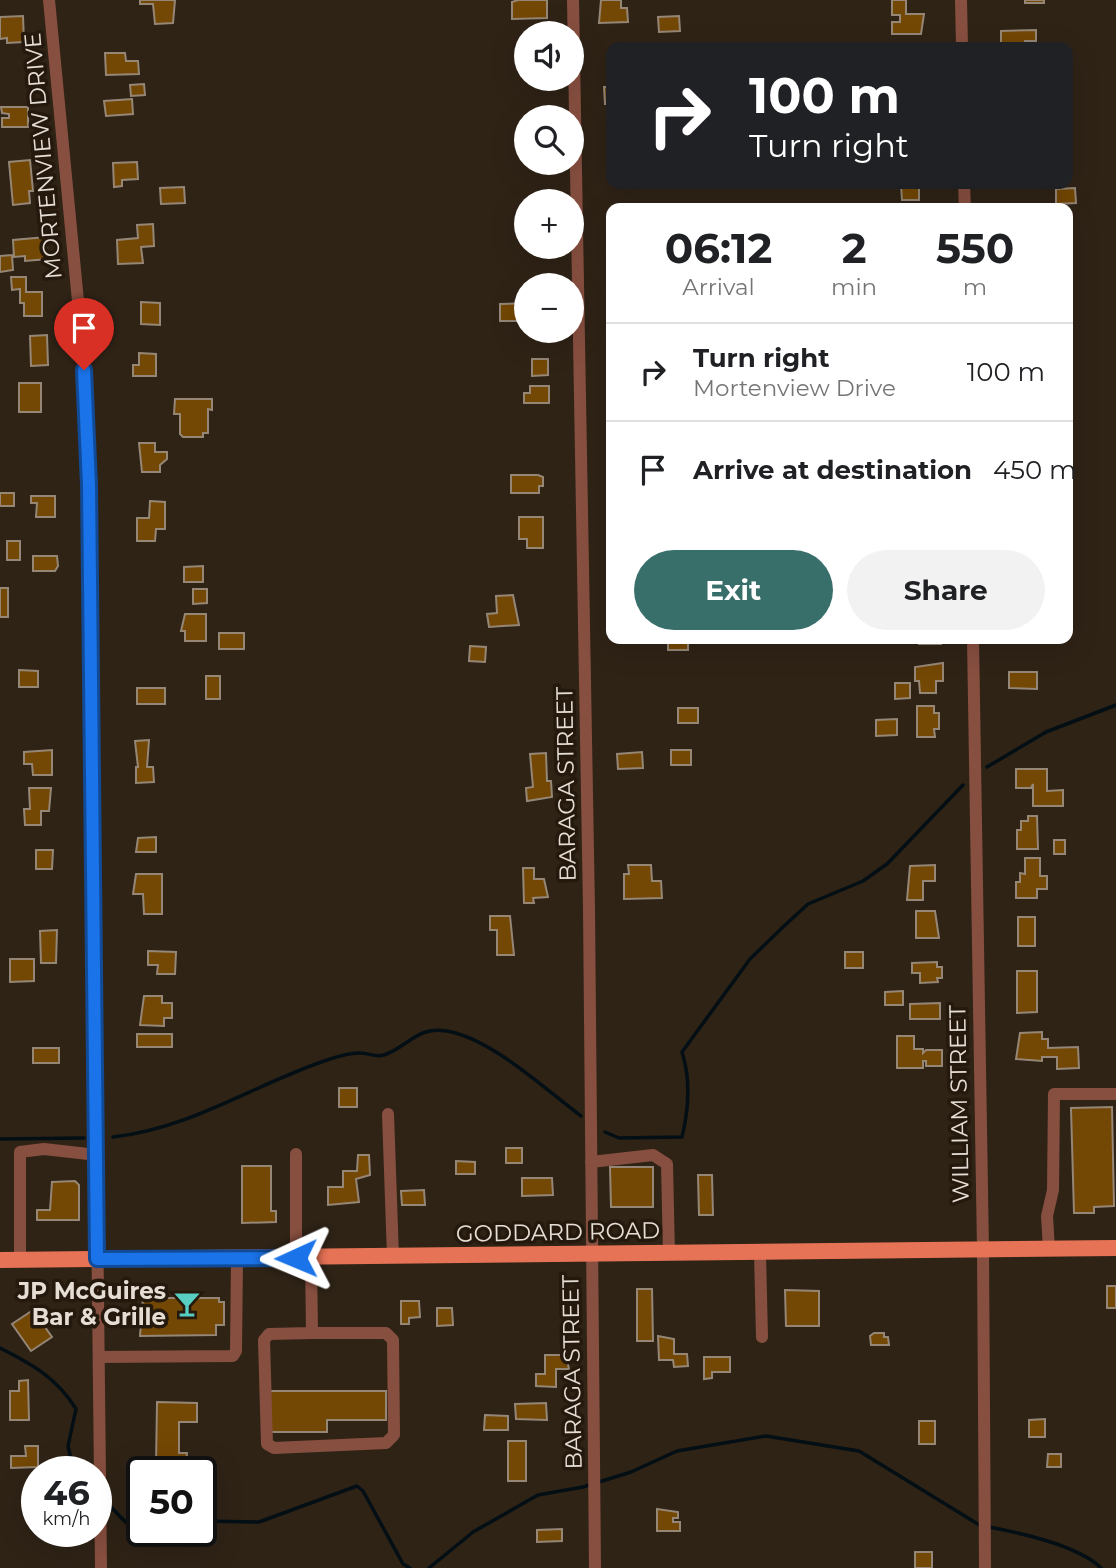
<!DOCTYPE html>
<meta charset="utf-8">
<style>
body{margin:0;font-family:Montserrat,sans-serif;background:#f2f2f2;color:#202124;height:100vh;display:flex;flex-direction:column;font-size:26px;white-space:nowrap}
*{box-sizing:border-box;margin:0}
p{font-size:23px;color:#757577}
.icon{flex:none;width:38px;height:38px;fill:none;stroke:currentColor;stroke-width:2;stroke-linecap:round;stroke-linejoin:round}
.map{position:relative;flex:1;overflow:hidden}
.side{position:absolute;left:606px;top:203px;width:467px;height:441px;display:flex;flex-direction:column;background:#fff;border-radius:14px;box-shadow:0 7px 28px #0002}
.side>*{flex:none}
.hud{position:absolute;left:606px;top:42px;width:467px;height:147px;border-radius:14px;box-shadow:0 7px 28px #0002;background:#202124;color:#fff;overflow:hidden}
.buttons{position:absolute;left:514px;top:21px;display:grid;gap:14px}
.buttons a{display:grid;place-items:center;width:70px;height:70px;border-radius:50%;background:#fff;box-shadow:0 7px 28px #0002;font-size:35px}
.speed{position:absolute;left:21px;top:1456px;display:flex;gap:14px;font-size:35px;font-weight:700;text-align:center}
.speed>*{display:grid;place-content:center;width:91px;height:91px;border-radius:50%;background:#fff;box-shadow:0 7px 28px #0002;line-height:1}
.speed small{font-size:18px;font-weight:400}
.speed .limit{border:4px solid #111;border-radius:10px;background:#fff;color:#111}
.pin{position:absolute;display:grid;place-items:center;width:60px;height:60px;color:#fff;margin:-72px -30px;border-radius:50% 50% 50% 0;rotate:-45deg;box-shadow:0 0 7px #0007}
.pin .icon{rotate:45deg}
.me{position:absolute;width:77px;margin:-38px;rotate:269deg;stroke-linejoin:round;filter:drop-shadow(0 0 5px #0008)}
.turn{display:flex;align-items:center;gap:24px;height:147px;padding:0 28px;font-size:32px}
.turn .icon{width:91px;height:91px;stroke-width:2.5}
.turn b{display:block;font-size:49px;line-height:60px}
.eta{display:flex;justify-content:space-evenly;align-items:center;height:119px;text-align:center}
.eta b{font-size:42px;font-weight:700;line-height:49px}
.cta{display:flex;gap:14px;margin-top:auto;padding:14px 28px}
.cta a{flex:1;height:80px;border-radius:42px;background:#396f6b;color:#fff;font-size:28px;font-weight:700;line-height:80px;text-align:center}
.cta a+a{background:#f2f2f2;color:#202124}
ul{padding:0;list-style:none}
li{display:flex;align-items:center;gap:21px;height:98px;padding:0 28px;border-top:2px solid #e0e0e0}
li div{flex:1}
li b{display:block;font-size:26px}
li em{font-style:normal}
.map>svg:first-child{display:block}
</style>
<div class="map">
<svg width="1116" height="1568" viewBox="0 0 1116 1568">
<rect width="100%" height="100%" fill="#2f2316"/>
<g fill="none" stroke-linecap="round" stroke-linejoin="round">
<!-- stream -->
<path stroke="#030f14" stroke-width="3.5" d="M987,767L1046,732L1116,705
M605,1132L619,1138L682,1137C689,1108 691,1080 682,1052L750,959L783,927L808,904L863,881L887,864L963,785
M113,1137C190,1129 255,1084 327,1060C336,1057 348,1053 358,1053C367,1052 375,1058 384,1055C410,1046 417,1024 452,1032C496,1043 544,1088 581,1116
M0,1139L84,1138
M0,1348C32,1364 57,1378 76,1409L68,1446L74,1472
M103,1499C122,1516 137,1545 165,1531
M201,1521L259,1522L357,1486L363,1491L403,1564L410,1568
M989,1527C1021,1533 1078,1545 1101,1568
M429,1568L473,1532L538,1495L583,1487L631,1472L677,1451L766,1436L859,1451L981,1526"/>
</g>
<!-- building -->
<path fill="#734704" stroke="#958676" stroke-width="2" d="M140,0H175L173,23L155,24L153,4H140Z
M518,0H547V18L512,19V2Z
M601,0H621V8H627L628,22L599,23Z
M892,0H906V14H924L921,34H892V22H900V15H892Z
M1025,0H1044V3H1025Z
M23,16L24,42L7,43V38L0,39V17Z
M679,16L680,31L659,32L658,17Z
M1036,30V41H1025V47L1001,44V31Z
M105,53H125L126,61H138L139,74L106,75Z
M608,80L611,104H605L604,87H609Z
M144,84L145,95L131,96L130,85Z
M132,99L133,114L106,116L104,101Z
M1,107H28V127H2V118H9V114L2,113Z
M30,160L33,191H29L30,203L13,205L9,162Z
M137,162L138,179L122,180V186L114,187L113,163Z
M924,184V188H919V200H902L901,185Z
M184,187L185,203L161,204L160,188Z
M1075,188L1076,203L1056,204V189Z
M1026,204V208H1000L999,205Z
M927,206V208H888V207Z
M153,224L154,246L141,247L143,263L118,264L117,240L138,238L137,225Z
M46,237L48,259L25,261V256L14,257L13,240Z
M12,255L13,270L0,272V256Z
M11,277H26V292H42V316H24V303H20V289L12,290Z
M141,302L160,303V325L141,324Z
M527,303V321H500V304Z
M47,335L48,365L31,366L30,336Z
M139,353L156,354V376H133V365H139Z
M532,359H548V375L532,376Z
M19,383H41V412H19Z
M530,386H549V403H524V393H530Z
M175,399H212V410L208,409V433H203V437H183L180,434V414H174Z
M139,443H155V452H167V459L160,465V472H142Z
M511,475H538L543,477V486H539V493H511Z
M0,493H14V506H0Z
M31,496H55V517H36L37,503H31Z
M150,501L165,502V529H156L155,541H137V518H149Z
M519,517H543V548H527V539H519Z
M7,541H20V560H7Z
M33,556H57L58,566L55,571H33Z
M203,566V582H184V567Z
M0,588H8V617H0Z
M193,589H207V603L193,604Z
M513,595L519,625L489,627L487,614L497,613L496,596Z
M185,614H206V641H185V631H181Z
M219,633H244V649H219Z
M668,639H688V650H668Z
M919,639H941V644H919Z
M470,646L486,647L485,662L469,661Z
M943,663V681H936V693H920L919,681H915V667Z
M19,670L38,671V687H19Z
M1009,672H1037V689L1009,688Z
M206,676H220V699H206Z
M895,683H910V698L895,699Z
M137,688H165V704H137Z
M917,706H934V713H939V729H934L935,737H917Z
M678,708H698V723H678Z
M897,719V735L876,736V720Z
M149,740L147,767H153L154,782L136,783V767H138L135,741Z
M52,750V775H33L32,764H24V752Z
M671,750H691V765H671Z
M642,752L643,768L618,769L617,754Z
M546,753L547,781H551L552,797L527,801L526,788L533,787L530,754Z
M1016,769H1047V791L1063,790V806H1033V784L1031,788H1016Z
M29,788H51L49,811H41V825H25L24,809H30Z
M1028,816H1037L1038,849H1017V830H1021V821H1028Z
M156,837V852H136L138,838Z
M1054,840H1065V854H1054Z
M36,850H53L52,869H36Z
M1025,858H1040V876H1047V889H1037V898H1016V882H1020V873L1025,874Z
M628,865H651L652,881H661L662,898L624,899V874H629Z
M935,865V881H923V900H907L910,866Z
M523,868H534V879H544L548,897L533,898L534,903H524Z
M136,874H162V914H144L143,894H133Z
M916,911H935L939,938H916Z
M490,916H510L514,955H497V930H490Z
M1018,917H1035V946H1018Z
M57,930L56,963H41L40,931Z
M148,951L176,952L175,974H157L158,965H148Z
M845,952H863V968H845Z
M10,959H34V981L10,982Z
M937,962V967H942V978H937L938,982L920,983V973H912V963Z
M1017,971H1037V1012L1017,1013Z
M903,991V1005H885V992Z
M144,996H162V1003H172V1018H164V1026L140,1025Z
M940,1003V1019H910V1004Z
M1042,1032V1039H1048V1048L1078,1047L1079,1068L1057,1069V1057H1042V1061L1016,1059L1020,1033Z
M137,1034H172V1047H137Z
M897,1036H914V1049H923V1053L926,1050H942V1066H926V1061H923V1068H897Z
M33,1048H59V1063H33Z
M339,1088H357V1107H339Z
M1112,1107L1114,1206L1094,1207V1213H1074L1071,1108Z
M506,1148H522V1163H506Z
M358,1155H369L370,1175L356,1179L359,1202L328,1205V1187H343V1171H357Z
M456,1161L475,1162V1174H456Z
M242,1166H271V1211H276V1222L242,1223Z
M610,1167H653V1207H611Z
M698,1175H712L713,1215H699Z
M522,1178H552L553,1195L522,1196Z
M75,1181L79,1185V1220H37V1210H50L52,1182Z
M424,1190L425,1205H402L401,1191Z
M1107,1286H1116V1308H1107Z
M637,1289H652L653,1341H637Z
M785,1290L819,1291V1326H786Z
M143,1298H219V1302H224V1325H216V1335L140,1336Z
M401,1301H419L420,1317L409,1318V1324H401Z
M437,1308H452L453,1325L437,1326Z
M33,1310L52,1337L31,1351L12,1324Z
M874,1333H884V1337H888L889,1345H871L870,1336Z
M658,1336L674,1339V1354H687L688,1366L674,1367L673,1360H659Z
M545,1355H566L569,1369H556V1387L536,1386V1374H545Z
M704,1357H730V1372H712V1378L704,1379Z
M28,1380L29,1420H10V1391H19V1381Z
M270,1391H386V1420H327V1432H270Z
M157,1402L197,1403V1422H179V1453H187L186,1465H156Z
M546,1403L547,1420L516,1419L515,1404Z
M485,1415L508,1416V1430H484Z
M1045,1419V1437H1029V1420Z
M919,1421H935V1444H919Z
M508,1441H526V1481H508Z
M25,1446H38V1467L11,1468V1456H26Z
M1048,1454H1061V1467H1047Z
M657,1509L678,1512V1518H673V1522H680V1531H657Z
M562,1529V1541L537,1542V1530Z
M915,1552H932V1568H915Z"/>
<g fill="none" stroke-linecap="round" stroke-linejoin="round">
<!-- minor -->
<path stroke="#874f40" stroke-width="12" d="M49,0L83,353L89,485L101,1568
M573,0L589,908L595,1568
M961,0L962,47
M964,184L965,208
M973,639L983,1250L985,1568
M388,1114L393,1257
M296,1154V1258
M591,1162L653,1155L667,1164L669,1254
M1049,1249L1047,1216L1053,1190L1054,1094H1116
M760,1253L762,1337
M311,1257L312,1333L269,1334L264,1340L267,1444L274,1448L386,1443L394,1435L393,1340L386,1333H312
M20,1260V1152L44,1149L97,1155
M99,1357L233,1356L236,1351L237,1258"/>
<!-- major -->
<path stroke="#e77356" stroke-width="16" d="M0,1260L1116,1248"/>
</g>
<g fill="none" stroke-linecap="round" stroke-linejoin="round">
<!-- route casing -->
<g stroke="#114b97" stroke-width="18">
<path id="route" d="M84,370L89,485L97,1259L296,1258"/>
</g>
<!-- route -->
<use href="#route" stroke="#1a73e8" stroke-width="12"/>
</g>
<!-- icons -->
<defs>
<g id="bar-bare" transform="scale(2.1)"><path d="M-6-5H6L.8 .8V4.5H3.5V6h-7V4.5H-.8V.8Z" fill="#57cec1" stroke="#25190d" stroke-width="2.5" paint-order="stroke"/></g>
</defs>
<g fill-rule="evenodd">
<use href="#bar-bare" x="187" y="1304"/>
</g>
<g text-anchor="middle" stroke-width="7" stroke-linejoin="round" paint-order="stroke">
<!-- street labels -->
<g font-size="23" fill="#e6ded5" stroke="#25190d">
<text transform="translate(43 156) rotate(-95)" y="8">MORTENVIEW DRIVE</text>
<text transform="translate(566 784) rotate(-91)" y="8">BARAGA STREET</text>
<text transform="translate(959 1104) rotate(-91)" y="8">WILLIAM STREET</text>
<text transform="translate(558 1232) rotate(-1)" y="8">GODDARD ROAD</text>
<text transform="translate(572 1372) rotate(-91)" y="8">BARAGA STREET</text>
</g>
<!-- poi labels -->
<g font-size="23" font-weight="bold" fill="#e6ded5" stroke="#25190d" text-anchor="end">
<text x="166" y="1299">JP McGuires<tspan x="166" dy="26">Bar &amp; Grille</tspan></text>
</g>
</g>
</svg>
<div class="buttons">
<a><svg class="icon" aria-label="sound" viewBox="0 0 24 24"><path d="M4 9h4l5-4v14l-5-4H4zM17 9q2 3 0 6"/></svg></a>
<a><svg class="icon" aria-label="search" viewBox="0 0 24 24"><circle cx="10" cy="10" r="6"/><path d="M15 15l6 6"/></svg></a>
<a>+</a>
<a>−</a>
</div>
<div class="speed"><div>46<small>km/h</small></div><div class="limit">50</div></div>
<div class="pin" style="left:84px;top:370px;background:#d93025"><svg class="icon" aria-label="arrive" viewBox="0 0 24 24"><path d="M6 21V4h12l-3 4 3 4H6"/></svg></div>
<svg class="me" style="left:296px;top:1258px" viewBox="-20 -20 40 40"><path d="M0-17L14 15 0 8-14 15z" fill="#1a73e8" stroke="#fff" stroke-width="4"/></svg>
<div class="hud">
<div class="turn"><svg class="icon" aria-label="right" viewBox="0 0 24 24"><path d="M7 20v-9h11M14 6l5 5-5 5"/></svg><div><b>100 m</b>Turn right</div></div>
</div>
<section class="side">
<div class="eta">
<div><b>06:12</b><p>Arrival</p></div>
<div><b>2</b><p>min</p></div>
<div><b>550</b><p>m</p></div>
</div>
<ul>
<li><svg class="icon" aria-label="right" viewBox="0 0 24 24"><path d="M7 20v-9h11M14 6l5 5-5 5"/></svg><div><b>Turn right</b><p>Mortenview Drive</p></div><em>100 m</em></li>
<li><svg class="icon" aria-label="arrive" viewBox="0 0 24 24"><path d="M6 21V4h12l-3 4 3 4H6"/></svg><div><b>Arrive at destination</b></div><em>450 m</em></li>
</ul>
<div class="cta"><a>Exit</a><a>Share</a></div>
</section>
</div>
